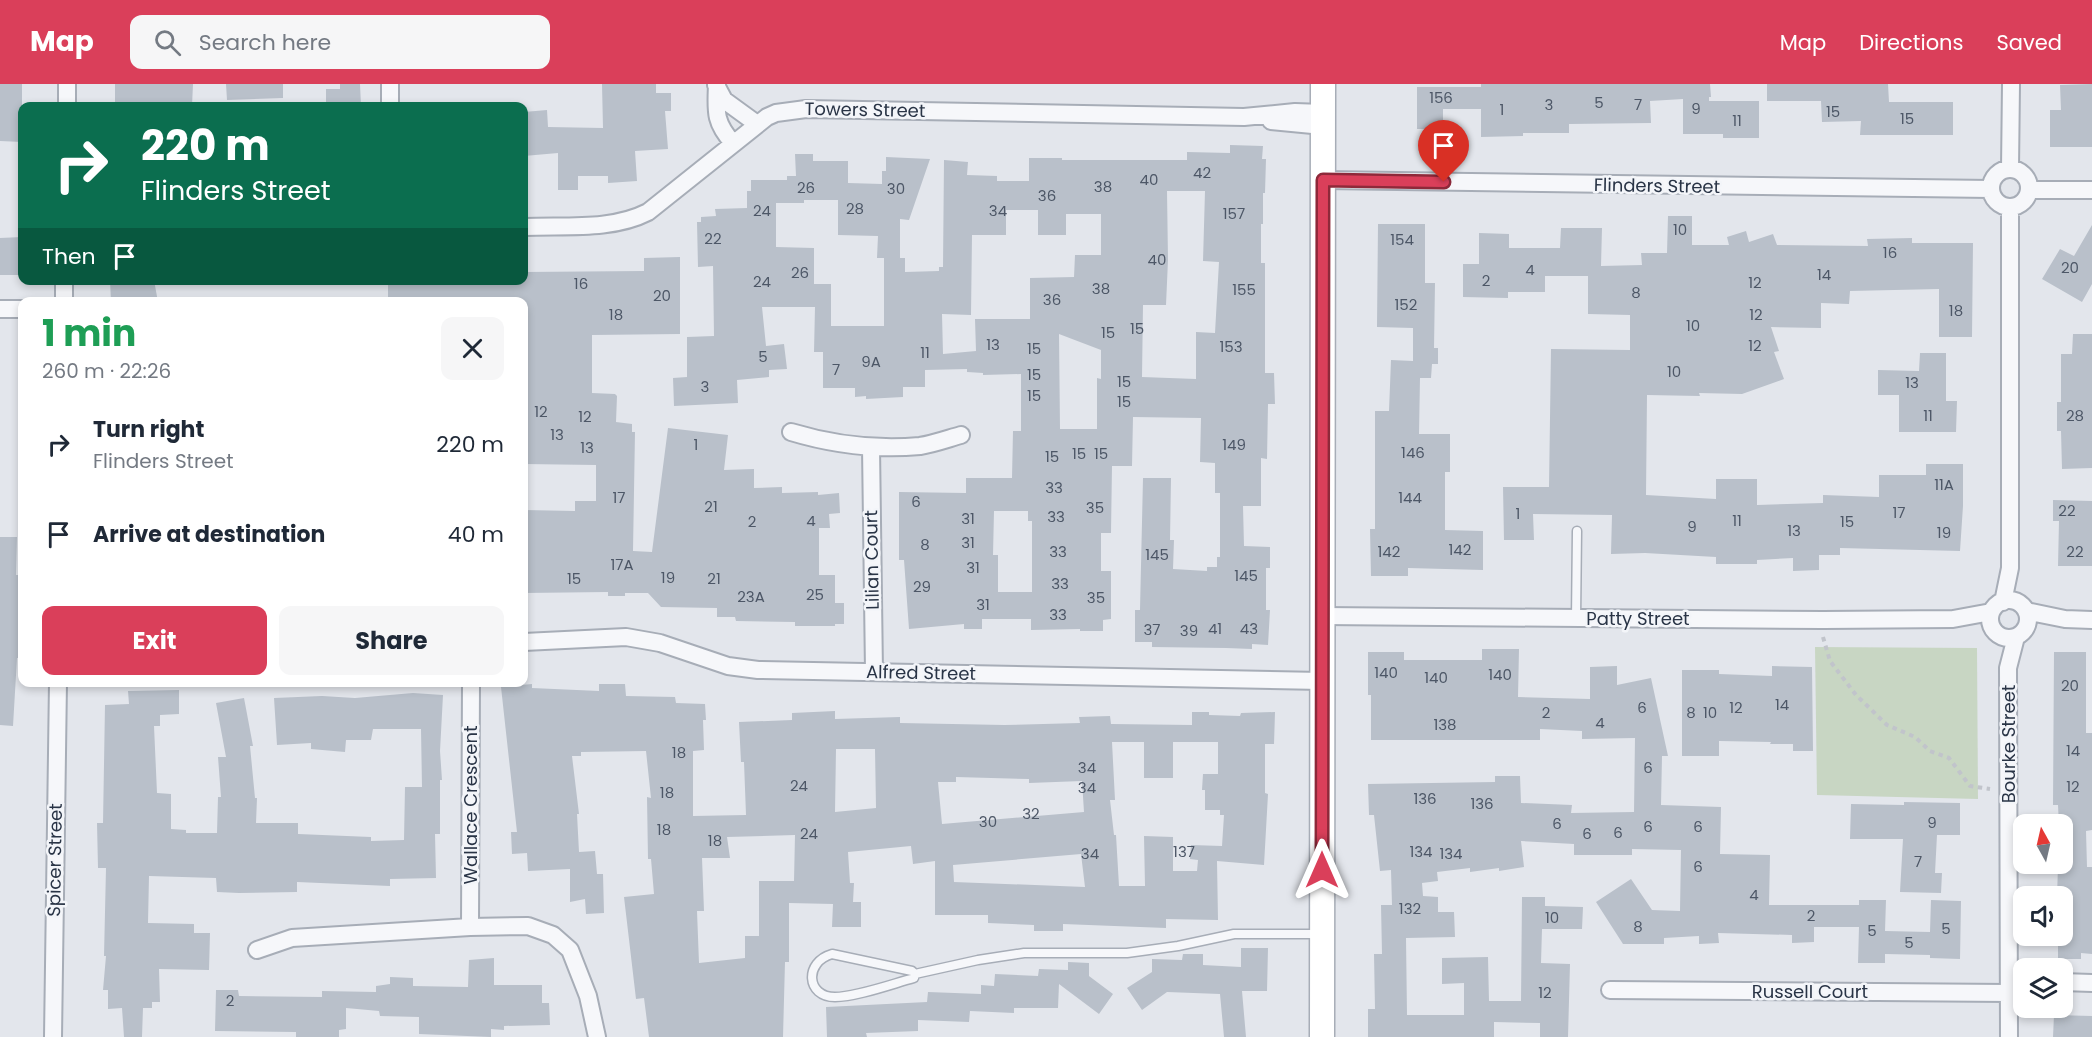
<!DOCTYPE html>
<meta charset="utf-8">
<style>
body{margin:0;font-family:Poppins,sans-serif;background:#f6f6f7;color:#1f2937;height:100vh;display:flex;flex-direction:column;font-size:22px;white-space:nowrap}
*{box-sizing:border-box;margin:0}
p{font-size:20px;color:#747a83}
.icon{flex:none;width:33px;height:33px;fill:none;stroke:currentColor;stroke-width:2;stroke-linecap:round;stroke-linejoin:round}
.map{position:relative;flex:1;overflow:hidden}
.side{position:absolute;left:18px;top:213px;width:510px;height:390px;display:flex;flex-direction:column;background:#fff;border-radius:12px;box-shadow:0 3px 9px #0003}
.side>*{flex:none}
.hud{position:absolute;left:18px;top:18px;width:510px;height:183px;border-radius:12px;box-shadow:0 3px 9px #0003;background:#0b6e4f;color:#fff;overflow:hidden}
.needle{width:39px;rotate:352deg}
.tools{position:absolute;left:2013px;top:730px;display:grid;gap:12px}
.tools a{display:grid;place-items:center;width:60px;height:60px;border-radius:12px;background:#fff;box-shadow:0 3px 9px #0003;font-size:30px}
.pin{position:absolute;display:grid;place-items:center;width:51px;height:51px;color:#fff;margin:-62px -26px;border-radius:50% 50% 50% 0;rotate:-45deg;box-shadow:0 0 6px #0007}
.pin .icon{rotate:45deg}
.me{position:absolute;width:66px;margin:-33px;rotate:0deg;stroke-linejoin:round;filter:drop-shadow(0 0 4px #0008)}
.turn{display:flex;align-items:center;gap:21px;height:126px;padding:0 24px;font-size:27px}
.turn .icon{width:78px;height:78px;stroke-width:2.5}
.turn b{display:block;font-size:42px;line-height:51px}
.then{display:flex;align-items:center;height:57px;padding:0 24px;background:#0003;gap:12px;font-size:22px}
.round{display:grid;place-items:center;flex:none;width:63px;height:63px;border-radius:12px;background:#f6f6f7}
.head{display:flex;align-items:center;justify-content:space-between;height:102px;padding:0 24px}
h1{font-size:36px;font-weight:700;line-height:45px;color:#1e9e55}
.primary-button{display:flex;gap:12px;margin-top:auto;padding:12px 24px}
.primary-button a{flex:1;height:69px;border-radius:12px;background:#da3f5a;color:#fff;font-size:24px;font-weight:700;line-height:69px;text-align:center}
.primary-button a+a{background:#f6f6f7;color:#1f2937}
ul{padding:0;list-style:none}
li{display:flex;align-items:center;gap:18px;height:90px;padding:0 24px}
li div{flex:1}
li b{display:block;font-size:22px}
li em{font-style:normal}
header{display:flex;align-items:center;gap:36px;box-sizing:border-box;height:84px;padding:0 30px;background:#da3f5a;color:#fff}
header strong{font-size:28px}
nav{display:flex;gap:33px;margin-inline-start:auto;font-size:21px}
.search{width:420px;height:54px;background:#f6f6f7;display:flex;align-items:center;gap:15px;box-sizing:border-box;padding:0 21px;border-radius:12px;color:#747a83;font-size:22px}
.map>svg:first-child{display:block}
</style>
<header>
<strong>Map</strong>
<div class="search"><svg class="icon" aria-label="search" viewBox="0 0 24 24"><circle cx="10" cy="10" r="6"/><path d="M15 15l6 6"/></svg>Search here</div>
<nav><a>Map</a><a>Directions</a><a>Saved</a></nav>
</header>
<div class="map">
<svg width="2092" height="953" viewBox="0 0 2092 953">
<rect width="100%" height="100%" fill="#e3e6ec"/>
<!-- green -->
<path fill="#c8d6c3" d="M1815,563L1977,564L1978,715L1817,711Z"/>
<!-- building -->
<path fill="#b9c0ca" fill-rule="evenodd" d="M0,0H22V58L0,57Z
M115,0H193L192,22H115Z
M226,0H283V14L227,16Z
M340,0H360L361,22H326V5H340Z
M602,0H656V9H671V27H665L668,65L635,67L637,97L608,99V92H578V106H558V69L524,72V28L547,26L548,43L603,44Z
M1481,0H1710L1711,13H1709V17H1759V54H1723V50H1683V15L1650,17L1651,39L1569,40V49H1523V52L1481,53V25H1443V45H1417V3H1481Z
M1767,0H1888L1889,18H1953V51H1860L1861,37L1822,38L1821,17H1767Z
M2092,0V63H2050V26H2061L2060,1Z
M1230,61L1263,62L1262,75H1266L1265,109H1263V140H1261V179H1265V289H1274L1275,320H1268L1267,375L1261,374V422H1243L1244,462L1270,463V484H1266V526H1270L1268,561L1252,560V565L1226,564L1152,563V558H1135V526H1140L1143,394H1171L1170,456H1174L1173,485L1207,487V483H1217V473H1220V409H1215V379L1200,378L1201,334L1133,333L1132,382H1112L1111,449H1101V487H1111V535L1103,536V547H1080V545L1031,546V535H982V545H964V540L909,545L904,476H899V408L966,409V394H1012L1013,347H1021V290L983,291V289L967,288V285L925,286V303H903V313L866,315V312L855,313V304H823V268H814L815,223H762L766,262L784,260L787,285L769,286V293L737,296L738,319L674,322L673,294L687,293V253L714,252L713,182L698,183L697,138H701V133L716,132L715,125L747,124V107H751V96H787V92H796L795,70H813V77H848V99L882,100V87H886V73L930,75L909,136L900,135V174H905V188L939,187V183H943L944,76L968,78L967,91L997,92V97H1029V74H1062V76H1187V68L1230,69ZM1167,107H1205L1203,177L1219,178L1215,249L1196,248V295L1142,293L1143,221H1166L1168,176ZM804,116H838V151L878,152L877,174H884V242H831V200H814V164L776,163V119H804ZM1006,126H1038V151H1066V130H1101V171H1075L1074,193L1030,194V235H975L976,267L943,270L942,230L971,231L972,151H1006ZM1059,250L1101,266V295L1097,294V345H1060ZM994,427H1028V437H1032V508H998V471H993Z
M1668,132H1692V161H1729L1727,153L1746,147L1749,158L1773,150L1777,161L1868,162L1867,155L1912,154V159H1973L1972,253H1939V205L1850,207L1849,220L1821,219V244L1771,243L1779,267L1774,268L1784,295L1742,310L1699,309L1700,312L1647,311L1646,411L1716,415V395H1757V421L1823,419V411L1879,413V391H1926V380H1963V422L1960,467L1840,464V471H1819V486L1793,487V474L1757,476V480H1716V473L1645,469L1611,470L1612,431L1533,430L1534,456H1504L1503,403H1549L1551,265L1630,266V231L1588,230V192H1545V208H1508V214L1463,213V180H1479V149L1509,150V164H1560L1561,144H1602L1601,182L1642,181L1641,169H1667Z
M1378,140H1425V199H1435L1434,264H1438V280H1432L1431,294H1420L1419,350H1450V388H1445V446L1483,447V486L1408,484V492H1371L1370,445H1375V327H1389L1391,276L1413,277V244L1377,243Z
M2092,141V200L2082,218L2042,195L2060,165L2074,172Z
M22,153V191H0V154Z
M680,173V250L592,251V309L615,310L617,312L616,338L632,340V348H635L633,467L652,468L668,344L728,351L724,386L754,385V404L782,403V409L818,408V411L839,409L840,429L829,430L830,444H819V491H835V519H844V540H835V542H795V538L736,537L735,533H717V524L661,523L648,509H625V512H608V508L524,509V426L575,427V417H596V381L524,380V218H388V196H524V188L644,187V174Z
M110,196H154L158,218H111Z
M2073,250H2092V384L2062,385L2061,347H2057V318H2061V270H2072Z
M1920,269H1946V317H1957L1956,348H1899V311H1878V286L1919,287Z
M2053,416L2092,417V482H2058L2059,437H2053Z
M0,453H17L16,491H20L19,574H17L13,642L0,641Z
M1482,565H1519L1518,613L1590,615V583L1617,582V601L1651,594L1668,672H1662L1661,721L1721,723L1720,770L1770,771L1769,821H1859V816H1886L1885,847L1930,848L1931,816L1961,817L1960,875L1930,874V871L1885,870V879H1858L1859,843H1814V858L1792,859V851L1718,849L1719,859L1699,860V852L1664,854V860H1623L1596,818L1631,795L1652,826L1680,827L1681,766L1632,765V771H1574V760L1521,757L1524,783L1499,787V784L1470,788V784L1437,788L1438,797L1422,799L1423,812L1438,813V828H1454L1455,853L1406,854L1407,931H1464V899L1442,900V874L1488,873L1489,917H1521L1522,813H1545V822L1583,823L1582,845H1542L1541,879L1570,880L1568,953H1540V939L1494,938V953H1368V925H1375L1374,870H1382L1381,821H1392L1391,786L1380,787L1374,731H1369L1368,700L1495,698V692H1520L1521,719L1572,721L1571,729L1634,728L1635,654L1582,655V647L1540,645V656H1371V611H1368V568H1404V576H1482Z
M2054,568H2086V649H2092V746L2086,747L2087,783H2092V870L2081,869V875H2058V852H2062V813H2057L2058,782H2062V741H2059L2058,721H2053Z
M1772,582L1812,583L1813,667H1793V660H1770L1771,658L1719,657V672H1682V586H1719V590L1772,592Z
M532,600V604L599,607V600H625L626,612L675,613L676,619L705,620L706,636H703L704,666L693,667V732L746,731L744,678H741L739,638L792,636V629L835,627V635L900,633V639L1004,641L1080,639L1079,633L1110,632L1111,640L1192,641V628H1209V631L1240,632L1241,629L1275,628L1274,660H1265V709L1268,710L1264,781L1217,777L1218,836L1166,835V844L1063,840V847H1034V841L988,839V831H935V777L913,780L911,762L848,768L850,799H854L853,818H861V843H832L833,820L789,819V878H785L783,953H649L644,914L636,915L624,813L654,810L651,775H648L647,713L651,714L646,667L581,668V672H572L579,730H577L579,768L595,767L597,790H603L604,829L586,830L585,815L570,818V785L528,787L527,769L512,770L511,748H517L501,603ZM1112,658H1144V694H1173V658H1218V690H1203L1202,706H1205V726H1220V731H1224L1222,762L1191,761L1190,775L1198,776L1197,787H1173V753L1144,752L1145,802H1119L1116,751H1114L1110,716H1115ZM836,665H875L876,724L835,728ZM956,693L1029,695V699L1082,697L1084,728L942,740L938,698H956ZM795,751L794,797H759V852H745V874L699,879L697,827H704L702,774H730L727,753ZM1081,770L1085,803L954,798L953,781Z
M179,606V630L160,631V642H154L157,709L171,710V745L186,746V749H217L218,713H221L218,673H226L216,619L244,614L253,662H250L255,714H257L256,739H298V750L371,753V757L404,756L405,703H422L421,645H373L371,656H346L345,668L311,665V659L277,661L274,614L322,612L355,614L413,609L443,611L440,667L442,696H440V750H435L436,794L390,795V802L297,798V808L239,809L217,808L216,794L149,792L148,839L194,840V849H210L209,886L159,885L160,918H152V924H143L142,953H124L122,924L108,925V906H103L106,872H104L106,784H98L97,739H103L105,621L129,620L128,607Z
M1904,718L1960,719V751H1937L1935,789H1942L1941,809L1900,808L1903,755H1850L1851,720L1904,721Z
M1241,864H1268L1267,907H1242L1246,953H1224L1220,910L1167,908L1142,926L1127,904L1152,888V875L1182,876L1183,870H1203V881L1241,883Z
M494,874V901H542V919H549L550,941L504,942V946L491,945V953L419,950V933L380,932L379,927L346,924V945L339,946V953H296V948L215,947L216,906H238L239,912L322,913V907L376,908V902L390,900V893L413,894V902L468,903L469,876Z
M1068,878L1089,879V892L1113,910L1099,930L1059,900L1058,924H1014V929L970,927L969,938L918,936V947L866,949L867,953H827L826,923L927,918L928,908L981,910V901L994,902L995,890L1038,892L1039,885L1068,886Z
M2054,931L2092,932V953H2053Z"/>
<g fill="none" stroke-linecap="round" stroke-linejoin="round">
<!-- service casing -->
<g stroke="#a7adb7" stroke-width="11">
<path id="service" d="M1576,535L1577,447
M915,890L912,887L832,870C804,878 806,913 835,913C856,913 892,900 914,894L915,890L978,876L1024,869H1127L1178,862L1234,850H1322"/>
</g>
<!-- minor casing -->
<g stroke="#a7adb7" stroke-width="20">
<path id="minor" d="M717,0C716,27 714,38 733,59
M716,1L724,16L757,40
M67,22V0
M390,22V0
M1271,37L1323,42
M2010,85L2011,0
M1991 104a19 19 0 1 1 38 0a19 19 0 1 1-38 0Z
M1323,96L1991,105
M2029,106H2092
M524,143C564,141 611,147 648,128L767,33L776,29L806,25L1244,33L1295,28L1323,29
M64,218V196
M0,225H22
M791,348C834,361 875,366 920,362C933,360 947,355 961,351
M871,363L874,588
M1990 535a19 19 0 1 1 38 0a19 19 0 1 1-38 0Z
M2003,518L2010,484V123
M2026,527L2065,535L2092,536
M1322,532L1823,536L1953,535L1991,528
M524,558L626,553L660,559L728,582L758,586L1322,597
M470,843L471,598
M257,866L292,854L470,843L528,842L553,851L570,866L588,912L597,953
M2062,898L2092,899
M1610,906L2009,909
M53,953L58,598
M2009,953L2008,584L2016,553"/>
</g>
<!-- secondary casing -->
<g stroke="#a7adb7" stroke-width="27">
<path id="secondary" d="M1322,953L1323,0"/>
</g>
<!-- path -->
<path stroke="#c1c4cb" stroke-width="4" stroke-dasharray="4.5 4.5" stroke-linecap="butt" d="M1823,553L1830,577L1856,611L1887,641L1915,653L1930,667L1949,674L1970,702L1990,705"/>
<!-- service -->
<use href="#service" stroke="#f6f7fa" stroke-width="8"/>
<!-- minor -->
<use href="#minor" stroke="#f6f7fa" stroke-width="16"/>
<!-- secondary -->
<use href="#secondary" stroke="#fff" stroke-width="24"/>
</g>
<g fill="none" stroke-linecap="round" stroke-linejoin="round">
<!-- route casing -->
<g stroke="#8e293a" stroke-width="15">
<path id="route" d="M1322,786L1323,96L1444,98"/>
</g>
<!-- route -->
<use href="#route" stroke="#da3f5a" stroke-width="10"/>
</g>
<g text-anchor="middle" stroke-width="5" stroke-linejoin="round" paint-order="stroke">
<!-- number labels -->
<g font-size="15" fill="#4d5767">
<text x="1441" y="19">156</text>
<text x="1599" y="24">5</text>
<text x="1549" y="26">3</text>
<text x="1638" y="26">7</text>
<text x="1696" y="30">9</text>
<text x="1502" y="31">1</text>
<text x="1833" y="33">15</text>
<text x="1907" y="40">15</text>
<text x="1737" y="42">11</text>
<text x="1202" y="94">42</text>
<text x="1149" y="101">40</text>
<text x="1103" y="108">38</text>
<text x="806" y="109">26</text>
<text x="896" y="110">30</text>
<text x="1047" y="117">36</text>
<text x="855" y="130">28</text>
<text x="762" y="132">24</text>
<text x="998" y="132">34</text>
<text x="1234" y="135">157</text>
<text x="1680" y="151">10</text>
<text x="713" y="160">22</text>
<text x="1402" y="161">154</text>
<text x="1890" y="174">16</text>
<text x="1157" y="181">40</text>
<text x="2070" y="189">20</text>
<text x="1530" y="191">4</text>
<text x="800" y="194">26</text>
<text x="1824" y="196">14</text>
<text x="1486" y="202">2</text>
<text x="762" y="203">24</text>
<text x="1755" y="204">12</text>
<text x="581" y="205">16</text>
<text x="1101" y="210">38</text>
<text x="1244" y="211">155</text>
<text x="1636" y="214">8</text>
<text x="662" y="217">20</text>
<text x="1052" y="221">36</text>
<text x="1406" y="226">152</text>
<text x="1956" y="232">18</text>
<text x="616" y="236">18</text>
<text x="1756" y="236">12</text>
<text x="1693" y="247">10</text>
<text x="1137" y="250">15</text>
<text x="1108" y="254">15</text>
<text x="993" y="266">13</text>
<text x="1755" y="267">12</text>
<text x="1231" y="268">153</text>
<text x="1034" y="270">15</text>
<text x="925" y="274">11</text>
<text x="763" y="278">5</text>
<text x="871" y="283">9A</text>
<text x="836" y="291">7</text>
<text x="1674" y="293">10</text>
<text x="1034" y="296">15</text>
<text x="1124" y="303">15</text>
<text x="1912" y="304">13</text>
<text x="705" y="308">3</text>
<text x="1034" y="317">15</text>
<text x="1124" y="323">15</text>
<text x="541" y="333">12</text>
<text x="1928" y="337">11</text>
<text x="2075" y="337">28</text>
<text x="585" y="338">12</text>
<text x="557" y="356">13</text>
<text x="696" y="366">1</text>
<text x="1234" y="366">149</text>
<text x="587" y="369">13</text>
<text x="1413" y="374">146</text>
<text x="1079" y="375">15</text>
<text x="1101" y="375">15</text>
<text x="1052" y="378">15</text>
<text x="1944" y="406">11A</text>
<text x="1054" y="409">33</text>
<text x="619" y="419">17</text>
<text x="1410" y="419">144</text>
<text x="916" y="423">6</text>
<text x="711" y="428">21</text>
<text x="1095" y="429">35</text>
<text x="2067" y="432">22</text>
<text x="1899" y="434">17</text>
<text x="1518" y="435">1</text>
<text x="1056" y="438">33</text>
<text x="968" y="440">31</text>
<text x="811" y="442">4</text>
<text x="1737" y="442">11</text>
<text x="752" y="443">2</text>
<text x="1847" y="443">15</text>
<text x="1692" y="448">9</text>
<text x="1794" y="452">13</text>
<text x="1944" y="454">19</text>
<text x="968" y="464">31</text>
<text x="925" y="466">8</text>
<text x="1460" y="471">142</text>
<text x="1058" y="473">33</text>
<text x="1389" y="473">142</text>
<text x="2075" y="473">22</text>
<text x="1157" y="476">145</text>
<text x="622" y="486">17A</text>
<text x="973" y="489">31</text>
<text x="1246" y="497">145</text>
<text x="668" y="499">19</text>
<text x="574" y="500">15</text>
<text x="714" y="500">21</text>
<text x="1060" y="505">33</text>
<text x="922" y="508">29</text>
<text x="815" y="516">25</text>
<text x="751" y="518">23A</text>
<text x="1096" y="519">35</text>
<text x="983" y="526">31</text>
<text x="1058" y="536">33</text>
<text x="1215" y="550">41</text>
<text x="1249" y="550">43</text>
<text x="1152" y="551">37</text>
<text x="1189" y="552">39</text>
<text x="1386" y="594">140</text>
<text x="1500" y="596">140</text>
<text x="1436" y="599">140</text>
<text x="2070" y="607">20</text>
<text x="1782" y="626">14</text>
<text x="1642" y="629">6</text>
<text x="1736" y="629">12</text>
<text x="1546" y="634">2</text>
<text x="1691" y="634">8</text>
<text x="1710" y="634">10</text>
<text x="1600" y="644">4</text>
<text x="1445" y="646">138</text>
<text x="2073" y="672">14</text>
<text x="679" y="674">18</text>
<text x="1087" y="689">34</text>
<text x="1648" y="689">6</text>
<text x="799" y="707">24</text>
<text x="2073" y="708">12</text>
<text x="1087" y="709">34</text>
<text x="667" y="714">18</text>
<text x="1425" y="720">136</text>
<text x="1482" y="725">136</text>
<text x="1031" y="735">32</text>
<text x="988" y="743">30</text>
<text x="1932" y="744">9</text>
<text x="1557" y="745">6</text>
<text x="1648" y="748">6</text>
<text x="1698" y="748">6</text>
<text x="664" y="751">18</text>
<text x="1618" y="754">6</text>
<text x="809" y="755">24</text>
<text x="1587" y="755">6</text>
<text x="715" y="762">18</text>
<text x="1184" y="773">137</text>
<text x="1421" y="773">134</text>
<text x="1090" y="775">34</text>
<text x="1451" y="775">134</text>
<text x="1918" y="783">7</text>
<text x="1698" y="788">6</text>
<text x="1754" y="816">4</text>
<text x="1410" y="830">132</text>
<text x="1811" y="837">2</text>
<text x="1552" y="839">10</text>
<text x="1638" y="848">8</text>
<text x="1946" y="850">5</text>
<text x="1872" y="852">5</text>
<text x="1909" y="864">5</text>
<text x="1545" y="914">12</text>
<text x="230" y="922">2</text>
</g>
<!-- street labels -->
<g font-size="18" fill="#293446" stroke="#f3f5f9">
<text transform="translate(865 26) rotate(1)" y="6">Towers Street</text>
<text transform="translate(1657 102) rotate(1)" y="6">Flinders Street</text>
<text transform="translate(872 476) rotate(-91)" y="6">Lilian Court</text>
<text x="1638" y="541">Patty Street</text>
<text transform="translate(921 589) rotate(1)" y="6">Alfred Street</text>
<text transform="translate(2009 660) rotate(-90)" y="6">Bourke Street</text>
<text transform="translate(471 721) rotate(-90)" y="6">Wallace Crescent</text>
<text transform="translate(55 776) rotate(-89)" y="6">Spicer Street</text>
<text x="1810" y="914">Russell Court</text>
</g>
</g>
</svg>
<div class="tools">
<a><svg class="needle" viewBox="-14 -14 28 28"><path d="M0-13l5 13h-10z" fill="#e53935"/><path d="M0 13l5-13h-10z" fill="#747a83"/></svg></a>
<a><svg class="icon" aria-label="sound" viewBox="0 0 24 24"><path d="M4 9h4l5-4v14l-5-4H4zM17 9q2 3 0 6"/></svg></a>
<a><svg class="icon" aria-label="layers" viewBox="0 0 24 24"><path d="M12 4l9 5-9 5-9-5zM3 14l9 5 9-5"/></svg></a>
</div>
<div class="pin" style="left:1444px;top:98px;background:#d93025"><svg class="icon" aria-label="arrive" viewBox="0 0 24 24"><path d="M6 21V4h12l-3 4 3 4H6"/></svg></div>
<svg class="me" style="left:1322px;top:786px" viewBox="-20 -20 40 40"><path d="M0-17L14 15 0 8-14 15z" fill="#da3f5a" stroke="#fff" stroke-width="4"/></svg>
<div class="hud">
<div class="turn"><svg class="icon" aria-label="right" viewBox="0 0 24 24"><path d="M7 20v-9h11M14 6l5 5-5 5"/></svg><div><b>220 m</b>Flinders Street</div></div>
<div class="then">Then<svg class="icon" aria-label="arrive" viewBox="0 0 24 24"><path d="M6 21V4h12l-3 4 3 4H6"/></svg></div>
</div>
<section class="side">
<div class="head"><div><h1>1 min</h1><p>260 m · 22:26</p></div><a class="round"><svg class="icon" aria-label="close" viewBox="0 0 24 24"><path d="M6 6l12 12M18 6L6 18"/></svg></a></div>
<ul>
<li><svg class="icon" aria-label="right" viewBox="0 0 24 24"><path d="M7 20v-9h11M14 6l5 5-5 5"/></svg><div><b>Turn right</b><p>Flinders Street</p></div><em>220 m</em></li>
<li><svg class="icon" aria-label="arrive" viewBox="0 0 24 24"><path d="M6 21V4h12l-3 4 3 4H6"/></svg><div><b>Arrive at destination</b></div><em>40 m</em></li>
</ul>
<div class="primary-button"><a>Exit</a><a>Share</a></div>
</section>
</div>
